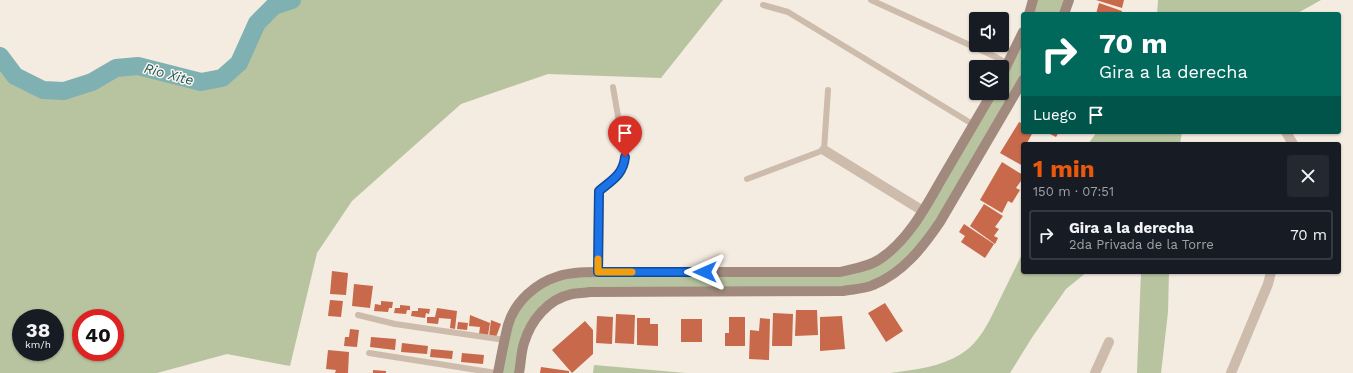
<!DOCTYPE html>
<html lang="es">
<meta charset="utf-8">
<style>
body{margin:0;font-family:"Work Sans",sans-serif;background:#242831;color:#f1f3f6;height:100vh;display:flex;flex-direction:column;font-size:15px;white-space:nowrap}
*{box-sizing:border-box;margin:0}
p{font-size:13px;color:#9ea1a6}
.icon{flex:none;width:22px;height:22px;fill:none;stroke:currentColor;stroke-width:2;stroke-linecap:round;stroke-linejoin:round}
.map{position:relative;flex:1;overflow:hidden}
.drawer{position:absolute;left:1021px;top:142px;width:320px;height:132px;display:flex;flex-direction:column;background:#171b24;border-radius:4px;box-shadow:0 1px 3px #0004}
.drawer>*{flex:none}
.banner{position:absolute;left:1021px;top:12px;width:320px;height:122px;border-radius:4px;box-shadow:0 1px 3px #0004;background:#00695c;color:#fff;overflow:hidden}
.buttons{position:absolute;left:969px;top:12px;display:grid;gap:8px}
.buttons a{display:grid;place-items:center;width:40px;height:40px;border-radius:4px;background:#171b24;box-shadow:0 1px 3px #0004;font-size:20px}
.speed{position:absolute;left:12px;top:309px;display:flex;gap:8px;font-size:20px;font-weight:700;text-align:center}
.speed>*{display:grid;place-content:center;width:52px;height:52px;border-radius:50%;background:#171b24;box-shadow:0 1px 3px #0004;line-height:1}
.speed small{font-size:10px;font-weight:400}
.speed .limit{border:6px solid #d22;background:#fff;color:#111}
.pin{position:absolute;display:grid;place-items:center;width:34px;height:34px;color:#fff;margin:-41px -17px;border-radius:50% 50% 50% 0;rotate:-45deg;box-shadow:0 0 4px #0007}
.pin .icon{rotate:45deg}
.me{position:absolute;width:44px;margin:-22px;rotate:270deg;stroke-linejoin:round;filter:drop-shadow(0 0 3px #0008)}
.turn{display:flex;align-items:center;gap:14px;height:84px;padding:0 12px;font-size:18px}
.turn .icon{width:52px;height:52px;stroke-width:2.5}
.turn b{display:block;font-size:28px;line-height:34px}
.then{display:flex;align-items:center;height:38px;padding:0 12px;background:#0003;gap:8px;font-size:15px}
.round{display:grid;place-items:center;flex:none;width:42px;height:42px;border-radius:4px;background:#242831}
.head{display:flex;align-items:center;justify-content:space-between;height:68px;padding:0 12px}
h1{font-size:24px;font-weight:700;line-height:30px;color:#ea580c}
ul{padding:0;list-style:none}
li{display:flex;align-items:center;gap:12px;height:50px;margin:0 8px 6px;padding:0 4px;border:2px solid #363941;border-radius:4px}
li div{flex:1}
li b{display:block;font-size:15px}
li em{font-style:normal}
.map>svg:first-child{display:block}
</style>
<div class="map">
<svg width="1353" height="373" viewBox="0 0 1353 373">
<rect width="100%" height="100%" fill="#f4ebe1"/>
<!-- green -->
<path fill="#b8c4a0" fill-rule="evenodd" d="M292,0H723L661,78L548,74L461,104L352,201L317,253L290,366L227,354L157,373H0V56L15,76L43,90L64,91L92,82L116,68L138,66L201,82L222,78L239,63L257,23L274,6ZM21,318H55V352H21ZM81,318H115V352H81Z
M1033,0H1069L1064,14H1029Z
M1158,0H1321L1296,14H1157Z
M1023,32V80L940,222L904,265L860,288L590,292L554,301L529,329L519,373H498L508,324L522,300L558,276L860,268L905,235L992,93H1002V75Z
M1097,132H1182L1180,144H1088Z
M1023,252V272H1087L1066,289L1033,336L1010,373H890C915,370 940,367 961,354C982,341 991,317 1001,297C1008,282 1016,267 1023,252Z
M1141,272H1169L1168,312L1161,373H1137Z
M594,365L686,373H593Z"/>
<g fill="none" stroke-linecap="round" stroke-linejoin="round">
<!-- river -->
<path stroke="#7fb0b2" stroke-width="18" d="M0,56L15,76L43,90L64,91L92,82L116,68L138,66L201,82L222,78L239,63L257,23L274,6L292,0"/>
</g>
<!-- building -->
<path fill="#c8694b" d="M1096,0H1124L1122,8Z
M1099,3L1122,11L1121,14H1096Z
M1019,122L1023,124V132H1033L1027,143L1029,144H1023V166L1000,153Z
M1046,132H1059L1056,137Z
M1002,162L1023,175V178L1016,188L1020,190L1012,203L1008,201L1002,213L980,200Z
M984,204L1003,216L995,227L999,229L994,236L998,238L995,244L970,226Z
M964,224L994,244L985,258L961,242L965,236L959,232Z
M332,271L348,273L346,295L330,294Z
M354,284L373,286L370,308L352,306Z
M330,300L343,301L341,317L328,316Z
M381,301L393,302L392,308H389L388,312L374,311L375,304L381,305Z
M885,303L903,331L886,342L868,313Z
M400,305L410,306V310H407L406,314L394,313L395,308H400Z
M418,308L430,309L429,314L426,313L425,318L411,316L412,311H418Z
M437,308L457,311L455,329L450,328L451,319L439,318L438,324L427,323V317H435Z
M796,310H817L818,335L795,336Z
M773,313L793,314L792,346H772Z
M616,314L635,315L634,344L615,343Z
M470,315L490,323L488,335L479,334L480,327L469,326Z
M597,316L613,317L612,344L596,343Z
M842,316L845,349L820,351V317Z
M729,317H745V346H725V333H729Z
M637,318H650V324H658V346L637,345Z
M760,318L770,319L769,360L749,359L750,330L759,331Z
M681,319H702V342H681Z
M491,320L501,324L496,337L489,336Z
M585,321L593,330V354L572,373L552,350Z
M458,322L468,323L467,330L457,329Z
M350,329L359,330L357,347L344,346L345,337H349Z
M371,337L396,339L395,350L370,347Z
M402,343L428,346L427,354L401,352Z
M431,349L453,351L452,359L430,357Z
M328,350L349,352L348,373H335L336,370L326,369Z
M462,353L484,355L483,364L461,362Z
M541,367L569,371V373H540Z
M373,370L386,371V373H373Z"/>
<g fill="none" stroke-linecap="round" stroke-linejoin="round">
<!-- lane -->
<path stroke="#cdbbac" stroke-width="6" d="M871,0L996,57L1008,64
M763,5L788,12L974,125
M747,179L824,150L828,90
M599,191C612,180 623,175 625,157L613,87
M358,315L395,324L505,340
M369,353L496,373"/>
<!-- street -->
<path stroke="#cdbbac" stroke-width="10" d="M1286,132L1293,144
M824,150L923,211
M598,272L599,191
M1095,373L1109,342
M1231,373L1268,284L1271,272"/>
<!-- secondary -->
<path stroke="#a18a7d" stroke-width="10" d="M1029,14L1033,0
M1064,14L1069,0
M1002,75L1023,32
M498,373C501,357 504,341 508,325C515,301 536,283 559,276C571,272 585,272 598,272H840C853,269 868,267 880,259C910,239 927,204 944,175C960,148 976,120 992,93
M519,373C521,363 521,352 524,343C531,320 548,299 572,294C577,293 584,293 590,292L843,291C853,289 864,289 873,285C903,273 923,247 940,222L1023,80"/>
</g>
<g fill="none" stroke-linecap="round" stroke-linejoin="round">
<!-- route casing -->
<g stroke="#114b97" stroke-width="10">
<path id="route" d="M625,157C623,175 612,180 599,191L598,272H705"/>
</g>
<!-- route -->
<use href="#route" stroke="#1a73e8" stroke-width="7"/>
<!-- slow -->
<path stroke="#f59e0b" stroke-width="7" d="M598,259V272H632"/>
</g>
<g text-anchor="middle" stroke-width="3" stroke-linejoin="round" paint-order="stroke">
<!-- water labels -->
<g font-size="14" font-style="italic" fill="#1f5a5e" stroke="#fbf5ee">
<text transform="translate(169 74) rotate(15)" y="5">Rio Xite</text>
</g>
</g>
</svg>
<div class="buttons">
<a><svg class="icon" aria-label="sound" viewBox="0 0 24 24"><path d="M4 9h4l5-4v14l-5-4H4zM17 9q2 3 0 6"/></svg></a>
<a><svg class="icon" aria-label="layers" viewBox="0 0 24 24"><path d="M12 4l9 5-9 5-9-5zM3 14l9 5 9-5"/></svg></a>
</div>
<div class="speed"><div>38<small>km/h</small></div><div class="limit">40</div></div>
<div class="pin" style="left:625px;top:157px;background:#d93025"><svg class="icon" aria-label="arrive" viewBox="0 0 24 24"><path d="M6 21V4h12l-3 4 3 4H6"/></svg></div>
<svg class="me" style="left:705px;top:272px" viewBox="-20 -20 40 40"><path d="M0-17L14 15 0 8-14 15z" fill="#1a73e8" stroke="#fff" stroke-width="4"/></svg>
<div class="banner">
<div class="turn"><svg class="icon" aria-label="right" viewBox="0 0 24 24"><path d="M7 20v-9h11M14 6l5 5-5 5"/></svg><div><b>70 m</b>Gira a la derecha</div></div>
<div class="then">Luego<svg class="icon" aria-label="arrive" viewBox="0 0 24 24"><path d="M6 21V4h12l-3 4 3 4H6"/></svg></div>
</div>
<section class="drawer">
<div class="head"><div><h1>1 min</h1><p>150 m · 07:51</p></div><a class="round"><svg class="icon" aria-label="close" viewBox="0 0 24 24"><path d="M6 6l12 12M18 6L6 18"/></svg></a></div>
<ul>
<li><svg class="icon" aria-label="right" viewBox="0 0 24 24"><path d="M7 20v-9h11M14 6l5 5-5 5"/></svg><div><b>Gira a la derecha</b><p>2da Privada de la Torre</p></div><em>70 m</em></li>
</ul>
</section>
</div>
